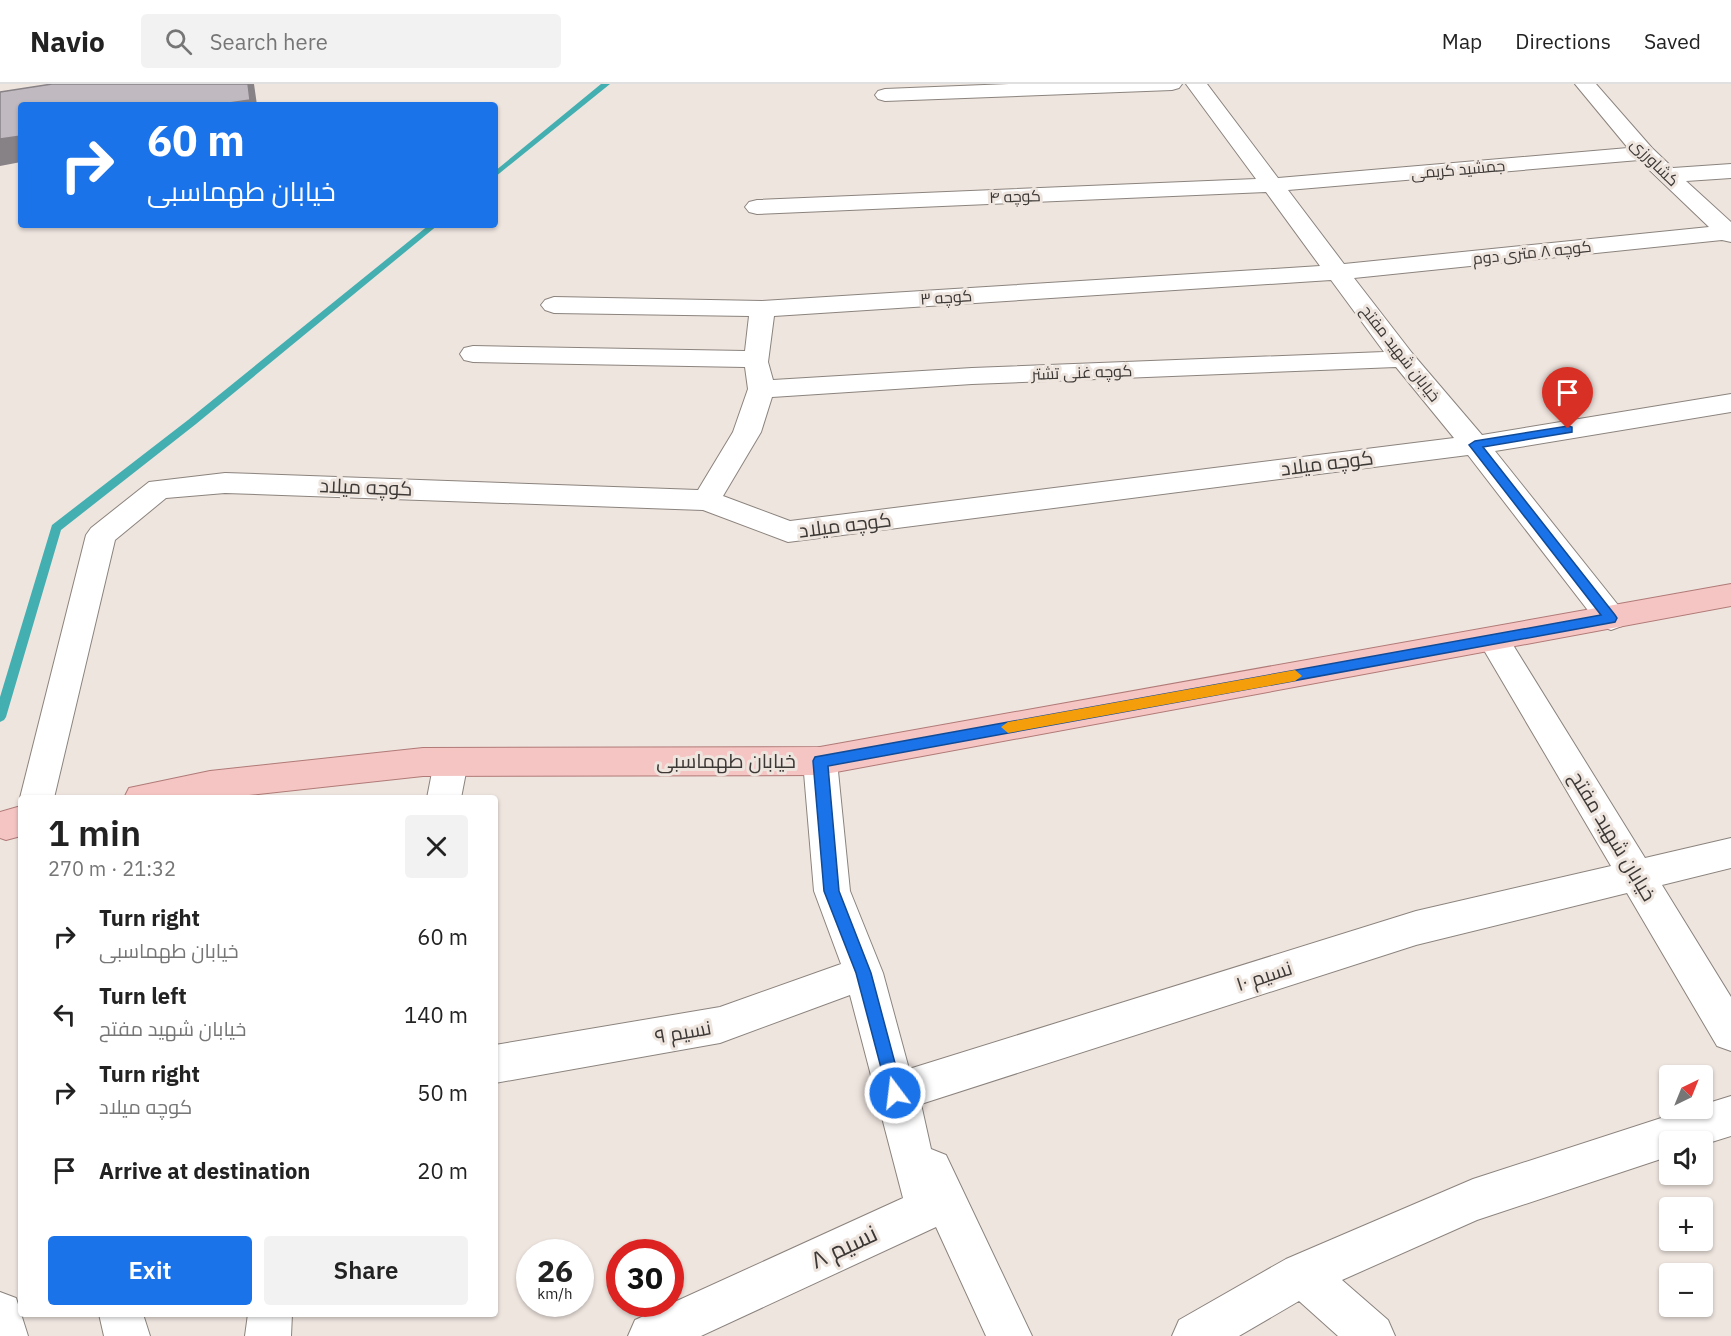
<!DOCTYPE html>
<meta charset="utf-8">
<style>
body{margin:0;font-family:"IBM Plex Sans",Cairo,sans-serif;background:#f2f2f2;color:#222;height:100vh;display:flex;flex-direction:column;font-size:22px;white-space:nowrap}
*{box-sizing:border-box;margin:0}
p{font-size:20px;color:#767676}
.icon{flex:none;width:33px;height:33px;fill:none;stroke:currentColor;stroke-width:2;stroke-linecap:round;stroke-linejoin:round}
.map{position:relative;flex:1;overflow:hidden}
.details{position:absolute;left:18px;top:711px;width:480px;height:522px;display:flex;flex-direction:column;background:#fff;border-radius:6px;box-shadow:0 2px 4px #0004}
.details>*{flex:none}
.hud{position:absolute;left:18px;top:18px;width:480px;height:126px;border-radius:6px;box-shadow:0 2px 4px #0004;background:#1a73e8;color:#fff;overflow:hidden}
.needle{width:39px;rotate:43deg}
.buttons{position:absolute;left:1659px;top:981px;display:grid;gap:12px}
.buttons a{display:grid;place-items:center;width:54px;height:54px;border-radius:6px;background:#fff;box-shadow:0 2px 4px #0004;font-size:30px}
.speed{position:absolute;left:516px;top:1155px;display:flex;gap:12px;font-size:30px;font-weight:700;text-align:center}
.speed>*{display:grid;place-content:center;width:78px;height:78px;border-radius:50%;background:#fff;box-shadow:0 2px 4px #0004;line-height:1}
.speed small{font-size:15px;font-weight:400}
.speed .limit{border:9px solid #d22;background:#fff;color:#111}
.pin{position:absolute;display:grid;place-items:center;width:51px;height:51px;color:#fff;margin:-62px -26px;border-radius:50% 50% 50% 0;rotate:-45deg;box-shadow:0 0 6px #0007}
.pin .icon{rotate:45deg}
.me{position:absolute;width:66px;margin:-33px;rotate:345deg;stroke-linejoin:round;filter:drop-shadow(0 0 4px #0008)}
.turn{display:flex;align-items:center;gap:21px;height:126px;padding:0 30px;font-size:27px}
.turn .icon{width:78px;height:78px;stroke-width:2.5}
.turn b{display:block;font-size:42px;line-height:51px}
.round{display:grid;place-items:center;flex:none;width:63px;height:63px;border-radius:6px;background:#f2f2f2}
.overview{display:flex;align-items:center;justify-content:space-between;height:102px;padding:0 30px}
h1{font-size:36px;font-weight:600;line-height:45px}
.action{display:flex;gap:12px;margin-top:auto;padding:12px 30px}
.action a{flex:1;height:69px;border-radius:6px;background:#1a73e8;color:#fff;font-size:24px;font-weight:600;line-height:69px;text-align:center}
.action a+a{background:#f2f2f2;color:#222}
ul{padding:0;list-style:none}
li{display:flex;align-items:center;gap:18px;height:78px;padding:0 30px}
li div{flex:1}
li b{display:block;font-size:22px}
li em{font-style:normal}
header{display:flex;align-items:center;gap:36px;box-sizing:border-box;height:84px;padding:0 30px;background:#fff;border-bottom:2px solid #e0e0e0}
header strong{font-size:28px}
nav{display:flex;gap:33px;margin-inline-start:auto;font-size:21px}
.search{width:420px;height:54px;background:#f2f2f2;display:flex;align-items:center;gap:15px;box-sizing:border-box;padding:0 21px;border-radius:6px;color:#767676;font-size:22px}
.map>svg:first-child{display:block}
</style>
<header>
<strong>Navio</strong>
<div class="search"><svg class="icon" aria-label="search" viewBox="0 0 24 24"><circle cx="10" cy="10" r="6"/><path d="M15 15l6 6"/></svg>Search here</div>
<nav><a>Map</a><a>Directions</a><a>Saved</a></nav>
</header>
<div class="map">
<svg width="1731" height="1252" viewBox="0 0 1731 1252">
<rect width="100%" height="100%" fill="#efe5df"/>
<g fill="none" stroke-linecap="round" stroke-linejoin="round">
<!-- stream -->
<path fill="#44afb1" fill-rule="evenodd" d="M601,0H610L495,93V87Z
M429,141H438L196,340L61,446L6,633L4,636L0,638V613L52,441L188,336Z"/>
<!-- minor casing -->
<g stroke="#8b837d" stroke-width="2">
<path id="minor" d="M1009,0H1182L1179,4L1172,6L885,17L878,15L875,11L878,7L885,5Z
M1186,0H1207L1278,94L1628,64L1575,0H1596L1652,64L1673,84L1731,80V94L1686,97L1731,138V158L1722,156L1354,194L1412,269L1482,351L1731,310V328L1495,367L1622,526L1627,534L1622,542L1611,546L1600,542L1468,371L788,458L703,426L225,409L166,414L115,456L54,714H21V717L20,714L86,451L91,444L149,398L225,389L698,406L733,348L748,305L745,283L473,278L464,276L460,270L464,264L473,262L745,267L749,232L554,229L545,226L541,221L545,216L554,213L762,217L1320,182L1266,108L757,130L749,128L745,123L749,118L757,116L1256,95ZM1639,76L1709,143L1344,180L1288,106ZM1331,196L1384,268L972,284L773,296L768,278L774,232ZM1396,283L1454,354L790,437L723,412L761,348L772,313L972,300Z
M1494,544L1505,548L1645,774L1731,754V784L1662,801L1731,913V967L1717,962L1627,809L1416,861L921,1020L931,1065L946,1071L1032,1252H986L936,1143L701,1252H628L635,1236L903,1114L850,911L720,959L495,999V961L720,923L841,880L814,807L803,677L808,667L820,663L832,667L837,677L850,807L883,889L909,985L1416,827L1611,782L1478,556L1483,548Z
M451,664L463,668L468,678L461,714H427L434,678L439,668Z
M1731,1012V1052L1702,1061V1058H1670V1072L1477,1136L1342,1196L1388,1236L1395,1252H1338L1299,1217L1239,1252H1172L1179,1236L1286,1175L1473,1095L1692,1024H1702V1021Z
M0,1208L16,1214L28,1252H0Z
M99,1230H143L150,1252H104Z
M248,1230H292L291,1252H245Z"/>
</g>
<!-- major casing -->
<g stroke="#b07a77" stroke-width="2">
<path id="major" d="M1731,500V522L820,691L423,692L221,714H124L129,704L210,687L423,664L820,663Z
M21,722V752L6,756L0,754V728Z"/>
</g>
<!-- minor -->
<use href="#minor" fill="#fff" fill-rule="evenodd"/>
<!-- major -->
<use href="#major" fill="#f5c5c3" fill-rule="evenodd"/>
</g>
<!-- shaded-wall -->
<path fill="#878286" d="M248,0H254L257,21H215Z
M21,52V78L0,82V55Z"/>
<!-- building -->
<path fill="#c1b9c0" stroke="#878286" stroke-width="1.5" d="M52,0H248L250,16L215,21H21V52L0,55V8Z"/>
<!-- route -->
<path fill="#1a73e8" stroke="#114b97" stroke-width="1.5" d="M1568,342L1572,343V348L1483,363L1615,531L1617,534L1615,538L828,682L839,807L871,889L903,1009L901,1014L895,1017L889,1014L856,889L824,807L813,677L815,673L1601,531L1469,361L1475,357Z"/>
<!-- slow -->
<path fill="#f59e0b" d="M1295,586L1302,592L1295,597L1008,649L1001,643L1008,638Z"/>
<g text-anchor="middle" stroke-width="6" stroke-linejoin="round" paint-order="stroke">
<!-- far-street labels -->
<g font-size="16" fill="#3c3835" stroke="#efe5df">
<text transform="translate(1655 78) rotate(45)" y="6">کشاورزی</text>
<text transform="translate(1458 85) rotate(-5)" y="6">جمشید کریمی</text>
<text transform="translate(1015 112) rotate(-2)" y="6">کوچه ۴</text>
<text transform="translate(1532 168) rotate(-6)" y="6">کوچه ۸ متری دوم</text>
<text transform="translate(946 213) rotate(-4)" y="6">کوچه ۳</text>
<text transform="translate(1401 269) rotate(52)" y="6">خیابان شهید مفتح</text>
<text transform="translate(1082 288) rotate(-2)" y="6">کوچه غنی تشتر</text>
</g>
<!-- street labels -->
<g font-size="20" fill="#3c3835" stroke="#efe5df">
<text transform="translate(1327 379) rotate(-7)" y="7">کوچه میلاد</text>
<text transform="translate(366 403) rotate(2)" y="7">کوچه میلاد</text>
<text transform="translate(845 441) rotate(-7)" y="7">کوچه میلاد</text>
<text x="726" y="684">خیابان طهماسبی</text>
<text transform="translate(1613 752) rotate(59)" y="7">خیابان شهید مفتح</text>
<text transform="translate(1264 892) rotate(-18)" y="7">نسیم ۱۰</text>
<text transform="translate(683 948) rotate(-10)" y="7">نسیم ۹</text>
</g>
<!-- near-street labels -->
<g font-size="24" fill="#3c3835" stroke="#efe5df">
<text transform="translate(844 1163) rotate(-25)" y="8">نسیم ۸</text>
</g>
</g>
</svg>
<div class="buttons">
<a><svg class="needle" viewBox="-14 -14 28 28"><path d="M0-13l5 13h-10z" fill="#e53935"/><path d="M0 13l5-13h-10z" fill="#767676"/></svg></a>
<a><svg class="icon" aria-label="sound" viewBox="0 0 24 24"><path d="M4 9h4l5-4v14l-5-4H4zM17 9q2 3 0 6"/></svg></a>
<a>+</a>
<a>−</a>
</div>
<div class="speed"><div>26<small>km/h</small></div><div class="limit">30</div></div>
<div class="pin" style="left:1568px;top:345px;background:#d93025"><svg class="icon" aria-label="arrive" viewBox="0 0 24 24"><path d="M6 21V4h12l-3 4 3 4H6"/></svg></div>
<svg class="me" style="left:895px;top:1009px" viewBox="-20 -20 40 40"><circle r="17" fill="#1a73e8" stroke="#fff" stroke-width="3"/><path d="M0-11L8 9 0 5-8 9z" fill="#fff"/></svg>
<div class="hud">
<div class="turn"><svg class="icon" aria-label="right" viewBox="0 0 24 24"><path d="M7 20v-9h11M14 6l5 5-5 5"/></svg><div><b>60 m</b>خیابان طهماسبی</div></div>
</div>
<section class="details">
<div class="overview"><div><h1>1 min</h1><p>270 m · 21:32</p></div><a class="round"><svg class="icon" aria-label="close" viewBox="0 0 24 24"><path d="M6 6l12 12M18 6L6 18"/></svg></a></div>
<ul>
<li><svg class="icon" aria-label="right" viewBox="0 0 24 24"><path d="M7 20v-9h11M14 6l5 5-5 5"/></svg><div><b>Turn right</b><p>خیابان طهماسبی</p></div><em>60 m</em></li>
<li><svg class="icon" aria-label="left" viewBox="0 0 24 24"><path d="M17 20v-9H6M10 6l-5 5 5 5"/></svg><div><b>Turn left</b><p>خیابان شهید مفتح</p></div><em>140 m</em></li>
<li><svg class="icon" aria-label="right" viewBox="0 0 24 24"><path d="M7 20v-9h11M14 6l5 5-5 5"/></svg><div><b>Turn right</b><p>کوچه میلاد</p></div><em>50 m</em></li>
<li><svg class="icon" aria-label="arrive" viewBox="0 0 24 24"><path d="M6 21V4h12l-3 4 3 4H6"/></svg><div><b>Arrive at destination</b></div><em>20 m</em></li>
</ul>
<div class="action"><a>Exit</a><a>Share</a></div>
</section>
</div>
